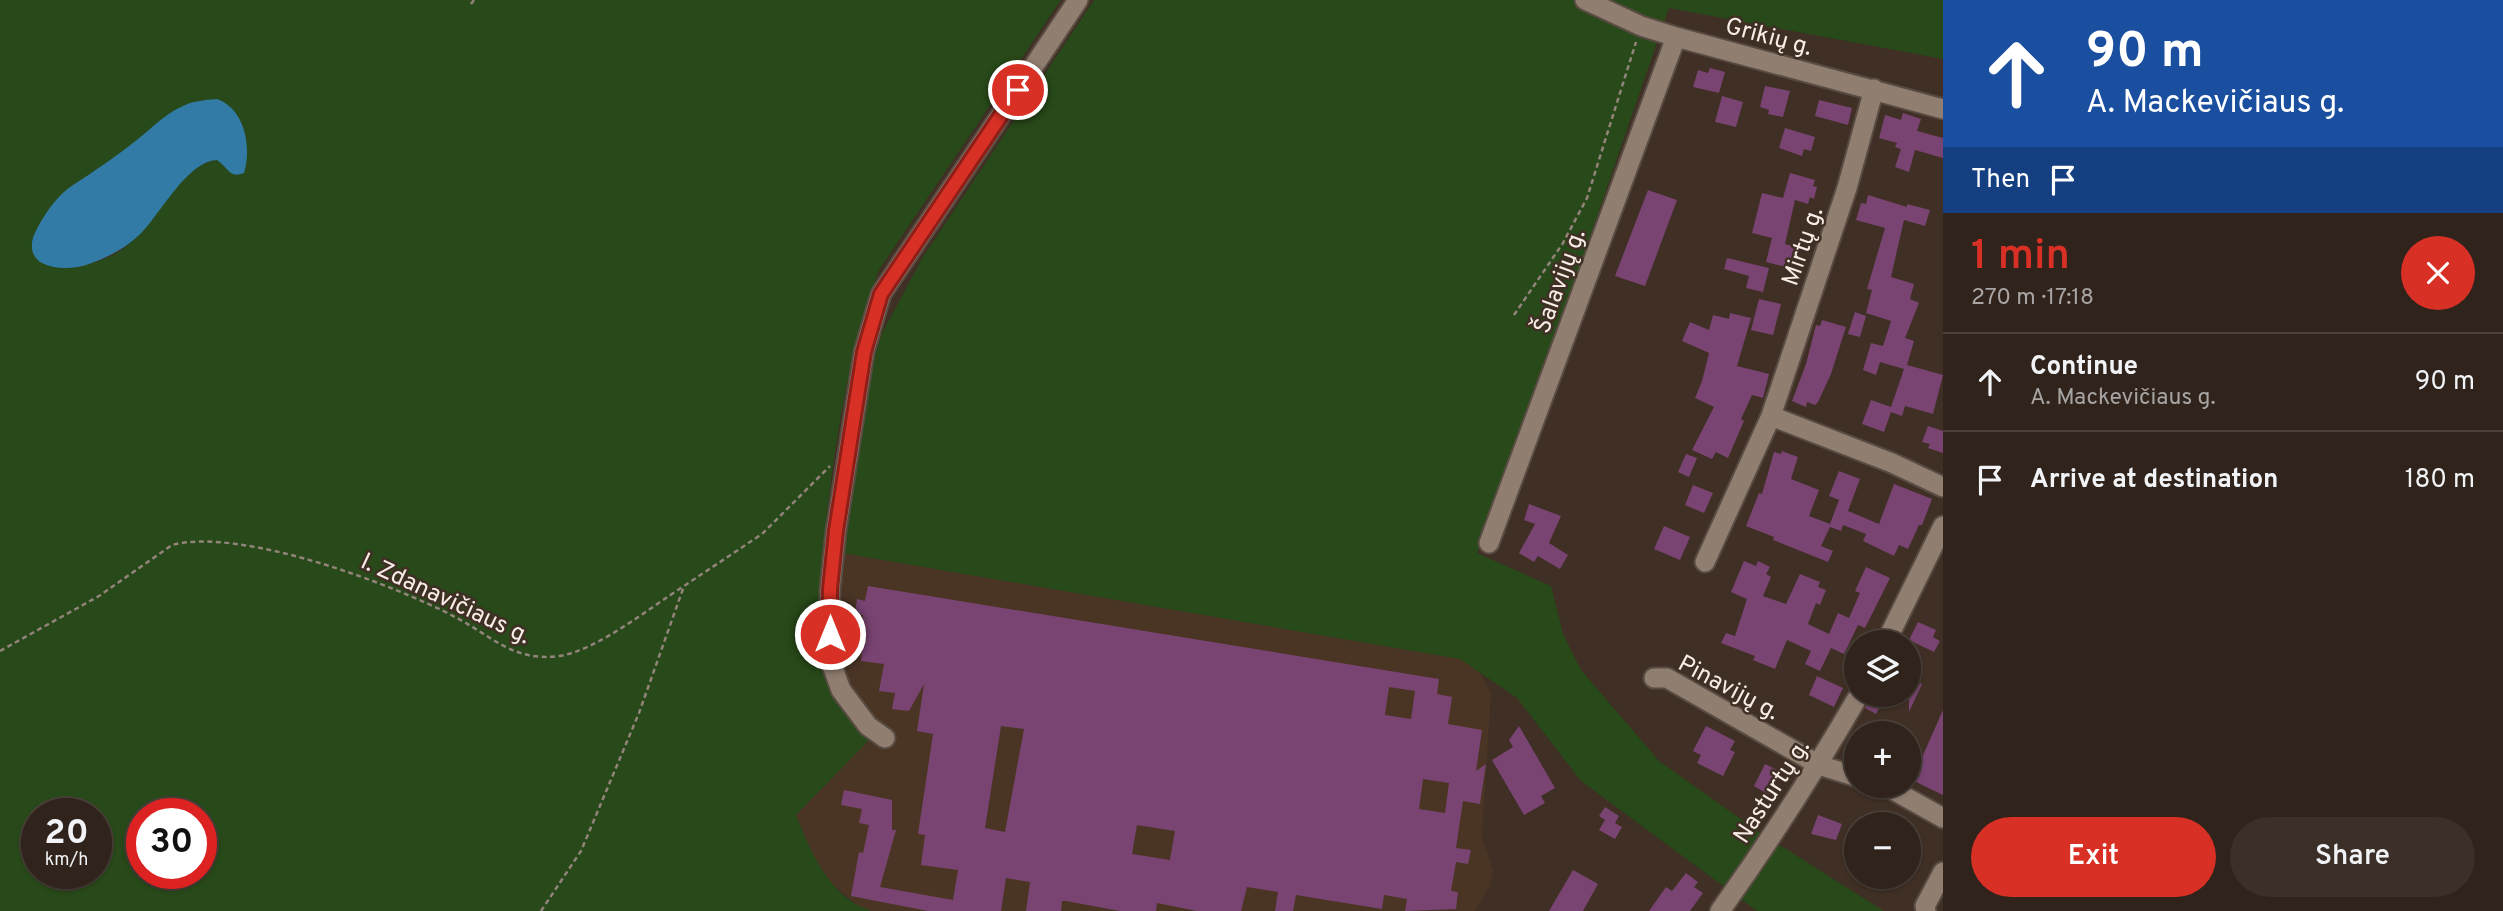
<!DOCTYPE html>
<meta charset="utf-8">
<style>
body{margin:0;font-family:Overpass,sans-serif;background:#3b2f28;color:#f1f3f6;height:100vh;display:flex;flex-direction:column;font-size:26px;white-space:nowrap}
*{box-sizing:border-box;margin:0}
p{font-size:23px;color:#a7a4a3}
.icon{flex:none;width:38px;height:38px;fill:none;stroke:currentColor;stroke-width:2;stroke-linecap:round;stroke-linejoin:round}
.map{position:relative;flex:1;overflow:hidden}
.drawer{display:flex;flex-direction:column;background:#2f231b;width:560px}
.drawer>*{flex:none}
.banner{background:#1a4fa0;color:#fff;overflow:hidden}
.fabs{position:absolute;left:1844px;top:630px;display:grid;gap:14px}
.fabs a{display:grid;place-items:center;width:77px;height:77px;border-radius:50%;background:#2f231b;box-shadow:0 2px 5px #0004,0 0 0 2px #4a403a;font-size:35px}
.speed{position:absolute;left:21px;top:798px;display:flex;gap:14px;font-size:35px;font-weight:700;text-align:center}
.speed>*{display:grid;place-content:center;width:91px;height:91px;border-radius:50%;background:#2f231b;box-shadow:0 2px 5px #0004,0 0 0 2px #4a403a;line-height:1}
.speed small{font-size:18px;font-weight:400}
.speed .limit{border:10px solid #d22;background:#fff;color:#111}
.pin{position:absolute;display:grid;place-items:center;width:60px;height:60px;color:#fff;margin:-30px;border:4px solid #fff;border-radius:50%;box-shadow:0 2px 7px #0007}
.me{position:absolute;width:77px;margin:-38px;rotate:0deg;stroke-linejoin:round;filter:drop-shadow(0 0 5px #0008)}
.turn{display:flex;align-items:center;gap:24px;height:147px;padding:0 28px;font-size:32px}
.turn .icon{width:91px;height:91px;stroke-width:2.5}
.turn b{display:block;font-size:49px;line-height:60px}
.then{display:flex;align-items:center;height:66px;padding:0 28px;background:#0003;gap:14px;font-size:26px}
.round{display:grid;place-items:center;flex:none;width:74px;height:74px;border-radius:37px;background:#3b2f28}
.overview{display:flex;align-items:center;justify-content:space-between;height:119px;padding:0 28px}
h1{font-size:42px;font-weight:600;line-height:52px;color:#d93025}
.primary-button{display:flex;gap:14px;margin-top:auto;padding:14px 28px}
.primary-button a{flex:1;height:80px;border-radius:42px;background:#d93025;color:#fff;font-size:28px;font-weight:600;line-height:80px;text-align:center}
.primary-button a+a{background:#3b2f28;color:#f1f3f6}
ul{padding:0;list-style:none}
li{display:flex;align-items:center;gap:21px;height:98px;padding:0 28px;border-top:2px solid #4a403a}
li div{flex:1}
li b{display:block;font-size:26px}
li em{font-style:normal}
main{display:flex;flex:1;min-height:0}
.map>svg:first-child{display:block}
</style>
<main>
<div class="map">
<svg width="1943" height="911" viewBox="0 0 1943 911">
<rect width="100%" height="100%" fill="#3f2f24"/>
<!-- built -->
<path fill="#4a3525" d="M842,553L1460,659L1480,673L1491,693L1482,836L1493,871L1489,888L1475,911H871L858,906L832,884L814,858L796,815L882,727L856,697L843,673L837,608Z"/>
<!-- green -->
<path fill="#284919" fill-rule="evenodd" d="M0,0H1061L879,270C848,354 835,442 825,531C820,576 814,625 824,670C830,701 848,720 872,737L796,815C812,853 828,896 871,911H0ZM243,123L224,165L218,160C182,161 152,227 124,248C107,261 82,267 62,268L69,188L107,163ZM37,814H96V873H37ZM142,814H201V873H142Z
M1094,0H1943V59L1669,8L1538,387L1477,553L1551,586L1563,634L1581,670L1659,761L1759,832L1884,911H1757L1581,781L1517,698L1460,659L842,553L871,369L882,333L923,257Z"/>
<!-- water -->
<path fill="#327ba7" d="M217,99C245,109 252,147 244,173C229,179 229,168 217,160C188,161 162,211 143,231C128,247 109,257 89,264C75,269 55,270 42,263C31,257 30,245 34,235C42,217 56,196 73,185C96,170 117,156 138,139C151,129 166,113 181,107C192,101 204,100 217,99Z"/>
<!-- building -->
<path fill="#794472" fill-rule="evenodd" d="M1710,68L1725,72L1719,93L1693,87L1698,70L1708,73Z
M1765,86L1790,91L1783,117L1768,114L1769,110L1760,107Z
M1722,96L1743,102L1736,127L1715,122Z
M1819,100L1852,108L1848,125L1815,116Z
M1903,113L1921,119L1917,131L1943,138V158L1915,150L1909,172L1895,167L1901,149L1895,147L1897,143L1879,138L1885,115L1901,120Z
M1785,128L1815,137L1811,151L1804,149L1802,156L1779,148Z
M1790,173L1815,180L1813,186L1817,187L1814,199L1810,197L1808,204L1795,200L1785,244L1795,247L1790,268L1766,262L1772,238L1752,233L1762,193L1783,198Z
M1648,190L1677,200L1645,286L1615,276Z
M1868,195L1907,207V204L1930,210L1925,226L1904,220L1891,277L1914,284L1910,299L1919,303L1905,338L1914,341L1907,365L1943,375L1933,414L1905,406L1902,416L1891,412L1884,432L1862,424L1871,400L1891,407L1904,369L1880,362L1876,375L1863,370L1871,343L1883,346L1891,321L1866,313L1872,290L1867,289L1885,228L1856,220L1861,203L1866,204Z
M1727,258L1769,268L1763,292L1746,288L1749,276L1724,269Z
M1759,299L1781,304L1773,335L1751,330Z
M1855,312L1866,316L1860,337L1848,334Z
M1730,313L1751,318L1737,366L1769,374L1763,398L1752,395L1741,419L1744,421L1728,458L1716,452L1712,459L1692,450L1714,407L1695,398L1702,381L1709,353L1682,341L1690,322L1709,330L1713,315L1729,319Z
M1822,320L1846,327L1831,374L1818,402L1815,405L1807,402L1806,407L1792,401L1806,364L1816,325L1820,326Z
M1928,426L1943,431V453L1928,448L1930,444L1922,442Z
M1782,451L1798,457L1791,479L1819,490L1809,516L1830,524L1839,500L1829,496L1839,471L1860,479L1848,511L1879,524L1894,484L1932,499L1922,525H1919L1908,549L1899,545L1894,556L1863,541L1866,534L1843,525L1841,531L1830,527L1821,546L1833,551L1828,562L1773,540L1774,537L1746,526L1759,493L1762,494L1774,452L1781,454Z
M1686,454L1697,458L1689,477L1678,472Z
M1693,485L1713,493L1704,513L1685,505Z
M1529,504L1561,516L1549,543L1568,555L1560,569L1538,556L1534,562L1519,553L1535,524L1524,520Z
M1664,526L1690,537L1680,560L1654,549Z
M1744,561L1756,566L1758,561L1770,567L1766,574L1771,577L1763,596L1786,604L1800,574L1820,582L1818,587L1826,590L1820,605L1816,603L1808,624L1829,634L1838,613L1849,618L1860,593L1855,591L1866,567L1890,578L1865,628L1858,625L1844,654L1831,648L1820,671L1805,664L1811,651L1787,640L1775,669L1753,660L1755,656L1721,643L1726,633L1735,636L1747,599L1731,592Z
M868,586L1439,679L1437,694L1452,697L1448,724L1482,730L1476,771L1486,764L1480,804L1463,801L1456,848L1471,850L1468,864L1456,862L1451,891L1458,892L1456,909L1405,911L1407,899L1384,895L1382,909L1296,895L1293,911H1275L1278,892L1247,887L1241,911H1197L1157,903L1156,911H1120L1066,901H1062L1061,911H1026L1030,882L1006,878L1001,911H928L851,896L859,852L863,853L869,825L859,823L862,809L841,805L844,790L892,800V830H896L880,887L953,900L958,870L921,865L925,835L918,834L933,734L917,731L924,684L909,711L892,709L895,693L879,691L884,664L861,661L863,645H858L863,615L855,614L857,599L865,601ZM1389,687L1415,691L1411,719L1385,715ZM1001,726L1024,729L1005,832L985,828ZM1423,779L1449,783L1445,813L1419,809ZM1137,825L1175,831L1170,860L1132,854Z
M1918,622L1936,630L1933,637L1940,641L1934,652L1909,640Z
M1817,676L1843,688L1834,707L1809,695Z
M1909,678L1922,684L1909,712Z
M1872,695H1886L1876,714L1865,708Z
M1943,710V795L1912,780Z
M1519,726L1555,788L1541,796L1545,803L1524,815L1492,760L1513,747L1509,740Z
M1706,726L1735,741L1730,750L1735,752L1723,776L1697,763L1701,755L1693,751Z
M1765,764L1781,772L1769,795L1754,786Z
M1605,807L1619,816L1615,823L1622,827L1615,839L1599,830L1605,820L1599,816Z
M1818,815L1842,824L1836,840L1811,834Z
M1573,870L1598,884L1583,911H1549Z
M1686,873L1698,882L1694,887L1703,893L1690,911H1649L1666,887L1672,891Z"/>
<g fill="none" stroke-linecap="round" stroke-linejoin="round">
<!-- minor casing -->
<g stroke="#584b41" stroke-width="23">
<path id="minor" d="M1585,0L1641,26L1676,37L1943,109
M1771,416L1892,463L1943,487
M1489,543L1676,37
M1705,562L1771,416L1847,188L1874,89
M1886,642L1943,526
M1654,678H1667L1819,765L1857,777
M885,738L868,726L841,690L833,668L830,634V589L836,531L864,352L881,294L1078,0
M1886,786L1943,818
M1720,911C1770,841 1816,769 1859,695
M1926,911L1925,906L1943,872"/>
</g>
<!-- path -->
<path stroke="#92847b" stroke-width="2.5" stroke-dasharray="5 3.5" stroke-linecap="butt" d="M471,4L474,0
M1514,315L1563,243L1587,198L1636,42
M0,651L99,596L172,545C241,527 393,584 457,618C493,637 514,662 559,656C596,651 651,607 684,586
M541,911L581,851L639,713L684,586L762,534L830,466"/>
<!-- minor -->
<use href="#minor" stroke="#907e71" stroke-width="19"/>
</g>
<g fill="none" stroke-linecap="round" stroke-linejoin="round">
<!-- route casing -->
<g stroke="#8d1f18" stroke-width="18">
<path id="route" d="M830,634V589L836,531L864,352L881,294L1018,90"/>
</g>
<!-- route -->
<use href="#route" stroke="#d93025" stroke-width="12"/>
</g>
<g text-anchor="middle" stroke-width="5" stroke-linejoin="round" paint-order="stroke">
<!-- street labels -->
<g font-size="24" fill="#f9eee7" stroke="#3f2f24">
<text transform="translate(1769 36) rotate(15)" y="8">Grikių g.</text>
<text transform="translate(1802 246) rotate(-71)" y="8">Mirtų g.</text>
<text transform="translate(1559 281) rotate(-70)" y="8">Šalavijų g.</text>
<text transform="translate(446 598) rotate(25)" y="8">I. Zdanavičiaus g.</text>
<text transform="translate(1729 687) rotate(28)" y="8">Pinavijų g.</text>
<text transform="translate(1771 791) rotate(-57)" y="8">Nasturtų g.</text>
</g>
</g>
</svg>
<div class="fabs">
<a><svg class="icon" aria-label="layers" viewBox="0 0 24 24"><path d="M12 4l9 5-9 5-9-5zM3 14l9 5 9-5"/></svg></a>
<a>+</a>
<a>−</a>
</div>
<div class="speed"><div>20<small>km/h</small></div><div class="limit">30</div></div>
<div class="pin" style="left:1018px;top:90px;background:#d93025"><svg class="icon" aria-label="arrive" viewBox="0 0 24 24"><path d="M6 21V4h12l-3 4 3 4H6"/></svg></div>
<svg class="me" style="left:830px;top:634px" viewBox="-20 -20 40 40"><circle r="17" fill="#d93025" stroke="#fff" stroke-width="3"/><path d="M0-11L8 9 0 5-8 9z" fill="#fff"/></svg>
</div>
<section class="drawer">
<div class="banner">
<div class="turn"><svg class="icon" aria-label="ahead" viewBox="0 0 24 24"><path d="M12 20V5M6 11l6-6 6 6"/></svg><div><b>90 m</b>A. Mackevičiaus g.</div></div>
<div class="then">Then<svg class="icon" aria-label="arrive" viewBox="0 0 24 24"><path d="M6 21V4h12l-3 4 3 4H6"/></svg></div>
</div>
<div class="overview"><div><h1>1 min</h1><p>270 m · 17:18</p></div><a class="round" style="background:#d93025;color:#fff"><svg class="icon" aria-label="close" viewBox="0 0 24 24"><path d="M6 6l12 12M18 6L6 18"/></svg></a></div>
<ul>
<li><svg class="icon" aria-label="ahead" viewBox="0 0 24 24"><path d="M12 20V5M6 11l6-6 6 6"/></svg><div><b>Continue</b><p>A. Mackevičiaus g.</p></div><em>90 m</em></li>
<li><svg class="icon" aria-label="arrive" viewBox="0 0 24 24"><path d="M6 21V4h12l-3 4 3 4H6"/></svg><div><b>Arrive at destination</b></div><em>180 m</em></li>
</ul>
<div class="primary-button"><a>Exit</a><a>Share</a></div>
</section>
</main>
